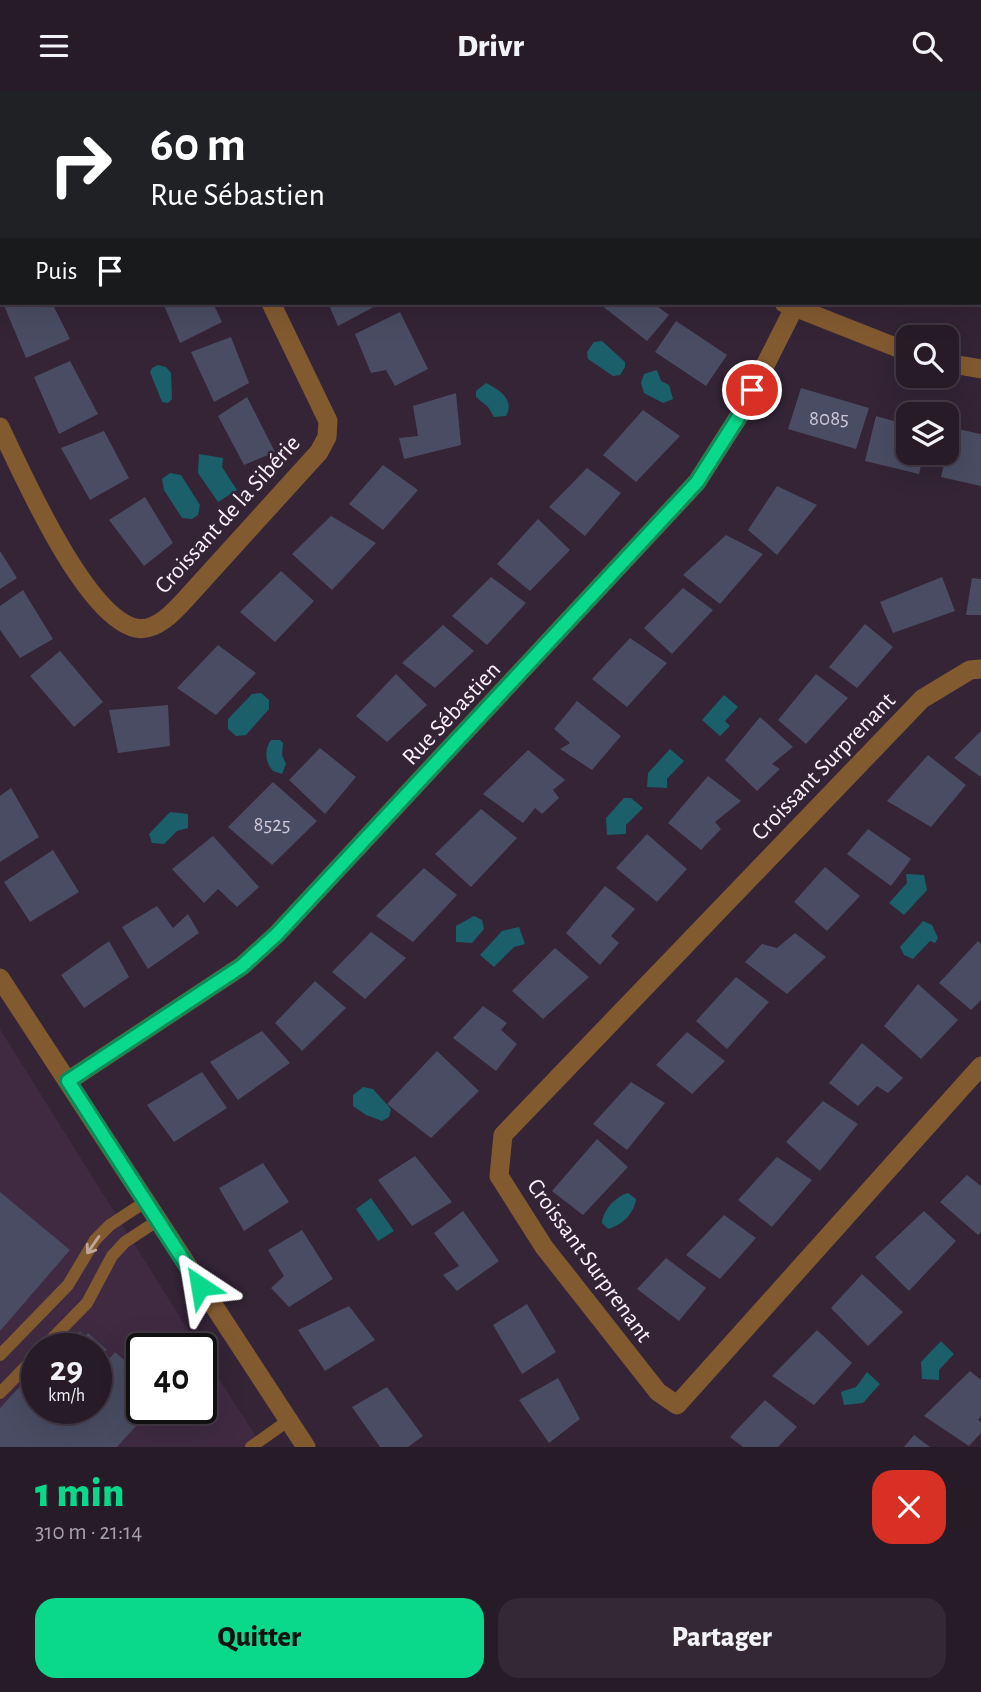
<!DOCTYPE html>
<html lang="fr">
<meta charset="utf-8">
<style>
body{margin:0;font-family:"Alegreya Sans",sans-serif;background:#332834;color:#f1f3f6;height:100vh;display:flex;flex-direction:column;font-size:26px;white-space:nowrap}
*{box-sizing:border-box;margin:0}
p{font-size:23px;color:#a4a1a8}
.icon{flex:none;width:38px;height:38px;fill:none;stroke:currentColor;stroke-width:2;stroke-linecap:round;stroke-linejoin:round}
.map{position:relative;height:1356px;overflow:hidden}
.details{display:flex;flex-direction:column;background:#271b28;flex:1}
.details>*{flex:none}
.top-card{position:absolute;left:0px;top:0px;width:982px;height:214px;box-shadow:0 7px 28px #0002,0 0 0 2px #433945;background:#202124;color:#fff;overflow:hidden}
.buttons{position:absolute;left:896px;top:234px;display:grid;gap:14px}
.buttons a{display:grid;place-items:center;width:63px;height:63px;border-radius:14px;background:#271b28;box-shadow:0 7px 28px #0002,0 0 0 2px #433945;font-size:35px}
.speed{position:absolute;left:21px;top:1242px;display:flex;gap:14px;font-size:35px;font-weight:700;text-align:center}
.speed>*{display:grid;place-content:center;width:91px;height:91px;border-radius:50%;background:#271b28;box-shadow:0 7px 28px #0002,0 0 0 2px #433945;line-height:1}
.speed small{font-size:18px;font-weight:400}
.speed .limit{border:4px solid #111;border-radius:10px;background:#fff;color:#111}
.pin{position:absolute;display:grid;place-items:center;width:60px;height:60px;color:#fff;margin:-30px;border:4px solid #fff;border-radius:50%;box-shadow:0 2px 7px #0007}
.me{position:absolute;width:77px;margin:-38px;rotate:327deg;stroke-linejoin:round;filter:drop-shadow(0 0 5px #0008)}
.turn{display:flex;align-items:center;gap:24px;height:147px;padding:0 35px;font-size:32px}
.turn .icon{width:91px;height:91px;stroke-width:2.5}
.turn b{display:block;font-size:49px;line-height:60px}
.then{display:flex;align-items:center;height:66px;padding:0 35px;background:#0003;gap:14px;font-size:26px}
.round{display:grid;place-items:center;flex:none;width:74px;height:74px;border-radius:21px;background:#332834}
.summary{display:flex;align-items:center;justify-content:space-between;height:119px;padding:0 35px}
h1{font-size:42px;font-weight:800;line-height:52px;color:#0ad98b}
.action{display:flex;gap:14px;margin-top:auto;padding:14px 35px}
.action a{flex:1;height:80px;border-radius:21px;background:#0ad98b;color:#111;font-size:28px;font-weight:800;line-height:80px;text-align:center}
.action a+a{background:#332834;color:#f1f3f6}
header{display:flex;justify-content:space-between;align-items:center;height:91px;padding:0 35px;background:#271b28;font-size:32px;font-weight:800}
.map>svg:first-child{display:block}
</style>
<header><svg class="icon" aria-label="menu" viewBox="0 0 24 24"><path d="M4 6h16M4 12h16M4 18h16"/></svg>Drivr<svg class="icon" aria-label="search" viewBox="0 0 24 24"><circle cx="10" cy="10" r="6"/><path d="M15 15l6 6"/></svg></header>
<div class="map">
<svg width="981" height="1356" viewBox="0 0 981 1356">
<rect width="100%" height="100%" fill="#342436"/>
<!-- built -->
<path fill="#3f2a42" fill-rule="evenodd" d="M0,938L200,1258H142V1318H201V1260L263,1356H0ZM37,1258H96V1318H37Z"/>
<!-- water -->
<path fill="#1a5f6a" d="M602,250L625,271V276L620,284L613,285L588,268L587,261L594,251Z
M158,274L166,276L171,282L172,308L168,312L162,311L150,281L152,277Z
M657,279L661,290L669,294L673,308L663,312L644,302L641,292L644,283Z
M486,292C500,299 515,309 506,325L494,326L488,316L476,306V300Z
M199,363L223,367L222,376L237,399L218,411L198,382Z
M170,382L181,384L200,414L198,424L192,428L182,427L164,399L162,388Z
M261,602L269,609V618L246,644L236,645L228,638V628L252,603Z
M724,604L738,616L725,630L730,635L720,645L702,629Z
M271,649H280L283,652L282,664L286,673L282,683L273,680C265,671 264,659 271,649Z
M670,658L684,670L667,688V697L647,696L648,682Z
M624,707H631L643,717L626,734V743L607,744L606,727Z
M170,721L188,723V737L177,740L164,753L152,752L149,743Z
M906,783L924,784L927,799L904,824L889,812L907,792Z
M474,825L482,829L484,838L472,852L456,851V835Z
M923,830L932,834L938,847L935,852L930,850L913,868L904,864L900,856Z
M519,836L525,853L514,856L494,876L480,864L502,840Z
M363,996L373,998L391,1018L389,1026L382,1030L366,1024L353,1015V1004Z
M628,1102L636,1108C634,1123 622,1134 608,1138L602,1132C603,1119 616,1105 628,1102Z
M371,1107L394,1140L378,1150L356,1118Z
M941,1250L954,1263L939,1279V1289L922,1288L921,1271Z
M867,1281L880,1293L863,1312L844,1314L841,1301L856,1296Z"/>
<!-- building -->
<path fill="#4a4c63" d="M3,212H52L70,248L26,267Z
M163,212H213L222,231L180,252Z
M328,212H378L379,213L338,235Z
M603,212H653L669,224L647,250L601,214Z
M400,221L428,278L395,295L386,279L371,282L355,243Z
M676,230L727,264L706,295L655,261Z
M231,246L249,292L214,311L191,261Z
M70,270L98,323L59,343L34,286Z
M801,297L869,317L856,358L788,338Z
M456,302L461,354L404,368L399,347L418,345L413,315Z
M247,306L275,361L244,374L218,325Z
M643,319L680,345L636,391L603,364Z
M876,325L908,334V362H924L919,383L865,370Z
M953,337L981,343V395L941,386Z
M104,340L129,387L90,409L61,357Z
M383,374L418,399L383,439L349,413Z
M587,377L621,402L585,445L549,416Z
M777,395L817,414L777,464L748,439Z
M145,406L173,452L144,475L109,429Z
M331,425L376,452L332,499L292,463Z
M538,428L570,459L530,500L497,473Z
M726,444L763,463L720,513L683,484Z
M0,460L17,487L0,498Z
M281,480L314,510L275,551L240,521Z
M491,486L526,512L487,554L452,525Z
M942,486L955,520L893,542L880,511Z
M972,487L981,488V524H966Z
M683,497L713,519L672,563L644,537Z
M23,499L53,548L20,567L0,539V515Z
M865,533L893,556L857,597L829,576Z
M443,534L474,560L435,597L402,572Z
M630,547L667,572L627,616L592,588Z
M218,554L256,582L216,624L177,597Z
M60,560L103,611L74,636L30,585Z
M396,583L427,614L387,651L356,625Z
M816,583L848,607L806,653L778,629Z
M577,610L621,645L592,679L560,658L570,652L554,638Z
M168,614L170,655L118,662L109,619Z
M760,626L793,656L772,673L780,678L757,700L725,669Z
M981,640V686L954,667Z
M320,657L356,686L325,723L289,689Z
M528,659L565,689L553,699L559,707L542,723L535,717L523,732L483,703Z
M928,664L966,694L931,736L887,710Z
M708,685L741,710L715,731L721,738L701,759L668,732Z
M273,691L317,730L272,774L228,736Z
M11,697L39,746L0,771V705Z
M481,718L517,747L471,796L435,763Z
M868,738L911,768L891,795L847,763Z
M647,743L687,778L657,811L616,777Z
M213,745L259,796L237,816L218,798L204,812L172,778Z
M53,759L79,801L30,831L4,791Z
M825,776L860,805L827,840L794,811Z
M424,777L457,804L413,851L376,825Z
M605,795L635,818L611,845L619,852L600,874L566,842Z
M157,815L173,837L188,823L199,842L148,878L122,836Z
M371,841L406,867L365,908L332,881Z
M795,842L826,866L787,903L745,871L762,853L777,857Z
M109,850L129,886L84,917L61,884Z
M978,850L981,853V909L971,919L939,892Z
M555,857L589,886L543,928L512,900Z
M736,886L769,911L727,958L696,930Z
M315,890L346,917L302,960L275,932Z
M918,893L958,929L921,968L884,935Z
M483,915L507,932L501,939L517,953L496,980L453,947Z
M262,940L290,972L238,1009L210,971Z
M687,941L725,970L692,1003L656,974Z
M862,952L903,987L888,1002L877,995L858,1015L829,992Z
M437,960L479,1000L431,1047L387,1013Z
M202,981L227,1017L174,1051L147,1014Z
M631,991L665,1012L627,1059L593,1033Z
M823,1010L858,1033L820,1080L786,1051Z
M597,1048L628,1076L583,1124L552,1100Z
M415,1065L452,1111L412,1135L378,1089Z
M777,1066L812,1089L772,1136L738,1109Z
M263,1072L289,1111L244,1140L219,1097Z
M967,1084L981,1095V1141L978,1144L940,1111Z
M0,1101L70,1159L0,1240Z
M463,1120L499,1170L457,1200L443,1184L459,1175L434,1142Z
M924,1120L956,1150L909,1200L875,1166Z
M724,1124L756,1147L720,1188L686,1164Z
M302,1139L333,1188L289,1216L271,1197L284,1185L268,1159Z
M666,1167L706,1197L679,1230L637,1198Z
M862,1183L903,1221L868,1255L831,1217Z
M527,1213L556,1261L522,1283L493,1234Z
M349,1215L375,1249L325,1280L298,1239Z
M817,1239L852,1272L814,1314L772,1285Z
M80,1240L85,1246L88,1242L107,1259L104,1262L110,1267L115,1261L131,1275L125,1282L130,1286L133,1283L142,1292V1318H148L146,1320L148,1322L117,1356H0V1317L37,1277V1318H96V1258H54L67,1245L72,1250Z
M970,1280L981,1289V1325L978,1329L981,1331V1342L969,1355L924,1325Z
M558,1287L580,1328L549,1352L519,1309Z
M387,1296L423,1345L408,1356H380L352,1316Z
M765,1309L797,1336L778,1356H743L730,1346Z
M914,1344L930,1356H904Z"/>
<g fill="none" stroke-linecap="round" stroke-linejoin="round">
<!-- service -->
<path stroke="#825a30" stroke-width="12" d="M42,1258L87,1212L112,1165L125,1151L157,1130
M0,1264L68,1194L95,1149L110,1134L145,1111
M0,1302L37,1264
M251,1356L289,1329"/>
<!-- minor -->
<path stroke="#825a30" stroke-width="19" d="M169,0L170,2
M534,0L535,2
M784,212L908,261
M947,272L981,278
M0,336C22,382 85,526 136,537C158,542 179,515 192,501L319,361L327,346L328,330L271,212
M981,578L970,579L922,608L503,1044L499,1085L544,1156L658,1301L677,1314L981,975
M68,990L242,875L277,843L697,391L741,322L794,217"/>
<!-- tertiary -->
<path stroke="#825a30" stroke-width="19" d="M0,887L306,1356"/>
</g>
<!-- one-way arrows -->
<defs><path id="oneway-shaft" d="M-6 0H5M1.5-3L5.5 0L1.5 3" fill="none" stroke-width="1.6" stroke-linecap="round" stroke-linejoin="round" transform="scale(1.75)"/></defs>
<use stroke="#bfa696" href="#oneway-shaft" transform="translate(93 1154) rotate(125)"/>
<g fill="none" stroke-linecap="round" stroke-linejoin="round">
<!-- route casing -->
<g stroke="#068d5a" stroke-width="18">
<path id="route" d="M200,1195L68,990L242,875L277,843L697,391L741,322L752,299"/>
</g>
<!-- route -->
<use href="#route" stroke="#0ad98b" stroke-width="12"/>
</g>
<g text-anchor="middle" stroke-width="5" stroke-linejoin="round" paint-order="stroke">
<!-- number labels -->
<g font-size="21" fill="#d0c8d6">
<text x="829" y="334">8085</text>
<text x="272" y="740">8525</text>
</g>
<!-- street labels -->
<g font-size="24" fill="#fcf1fd" stroke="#342436">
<text transform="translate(227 423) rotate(-48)" y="8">Croissant de la Sibérie</text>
<text transform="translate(451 622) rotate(-47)" y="8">Rue Sébastien</text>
<text transform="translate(823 675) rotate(-46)" y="8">Croissant Surprenant</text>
<text transform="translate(590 1169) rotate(54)" y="8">Croissant Surprenant</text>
</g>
</g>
</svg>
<div class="buttons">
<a><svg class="icon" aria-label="search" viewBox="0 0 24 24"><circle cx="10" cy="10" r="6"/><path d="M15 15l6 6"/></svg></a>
<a><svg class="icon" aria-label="layers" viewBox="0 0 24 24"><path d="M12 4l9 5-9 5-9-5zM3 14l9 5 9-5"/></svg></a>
</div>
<div class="speed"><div>29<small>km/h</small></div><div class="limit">40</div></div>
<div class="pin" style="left:752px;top:299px;background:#d93025"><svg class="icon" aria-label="arrive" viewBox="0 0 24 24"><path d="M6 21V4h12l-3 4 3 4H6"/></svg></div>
<svg class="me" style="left:200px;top:1195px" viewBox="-20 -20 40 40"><path d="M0-17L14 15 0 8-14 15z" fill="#0ad98b" stroke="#fff" stroke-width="4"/></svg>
<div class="top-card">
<div class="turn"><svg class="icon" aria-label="right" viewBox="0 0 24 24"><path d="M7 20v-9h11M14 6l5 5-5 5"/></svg><div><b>60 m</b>Rue Sébastien</div></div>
<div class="then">Puis<svg class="icon" aria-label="arrive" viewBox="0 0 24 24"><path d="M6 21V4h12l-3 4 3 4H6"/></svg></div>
</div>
</div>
<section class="details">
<div class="summary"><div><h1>1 min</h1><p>310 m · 21:14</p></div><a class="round" style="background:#d93025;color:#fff"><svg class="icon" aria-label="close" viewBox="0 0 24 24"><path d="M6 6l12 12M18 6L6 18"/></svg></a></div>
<div class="action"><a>Quitter</a><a>Partager</a></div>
</section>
